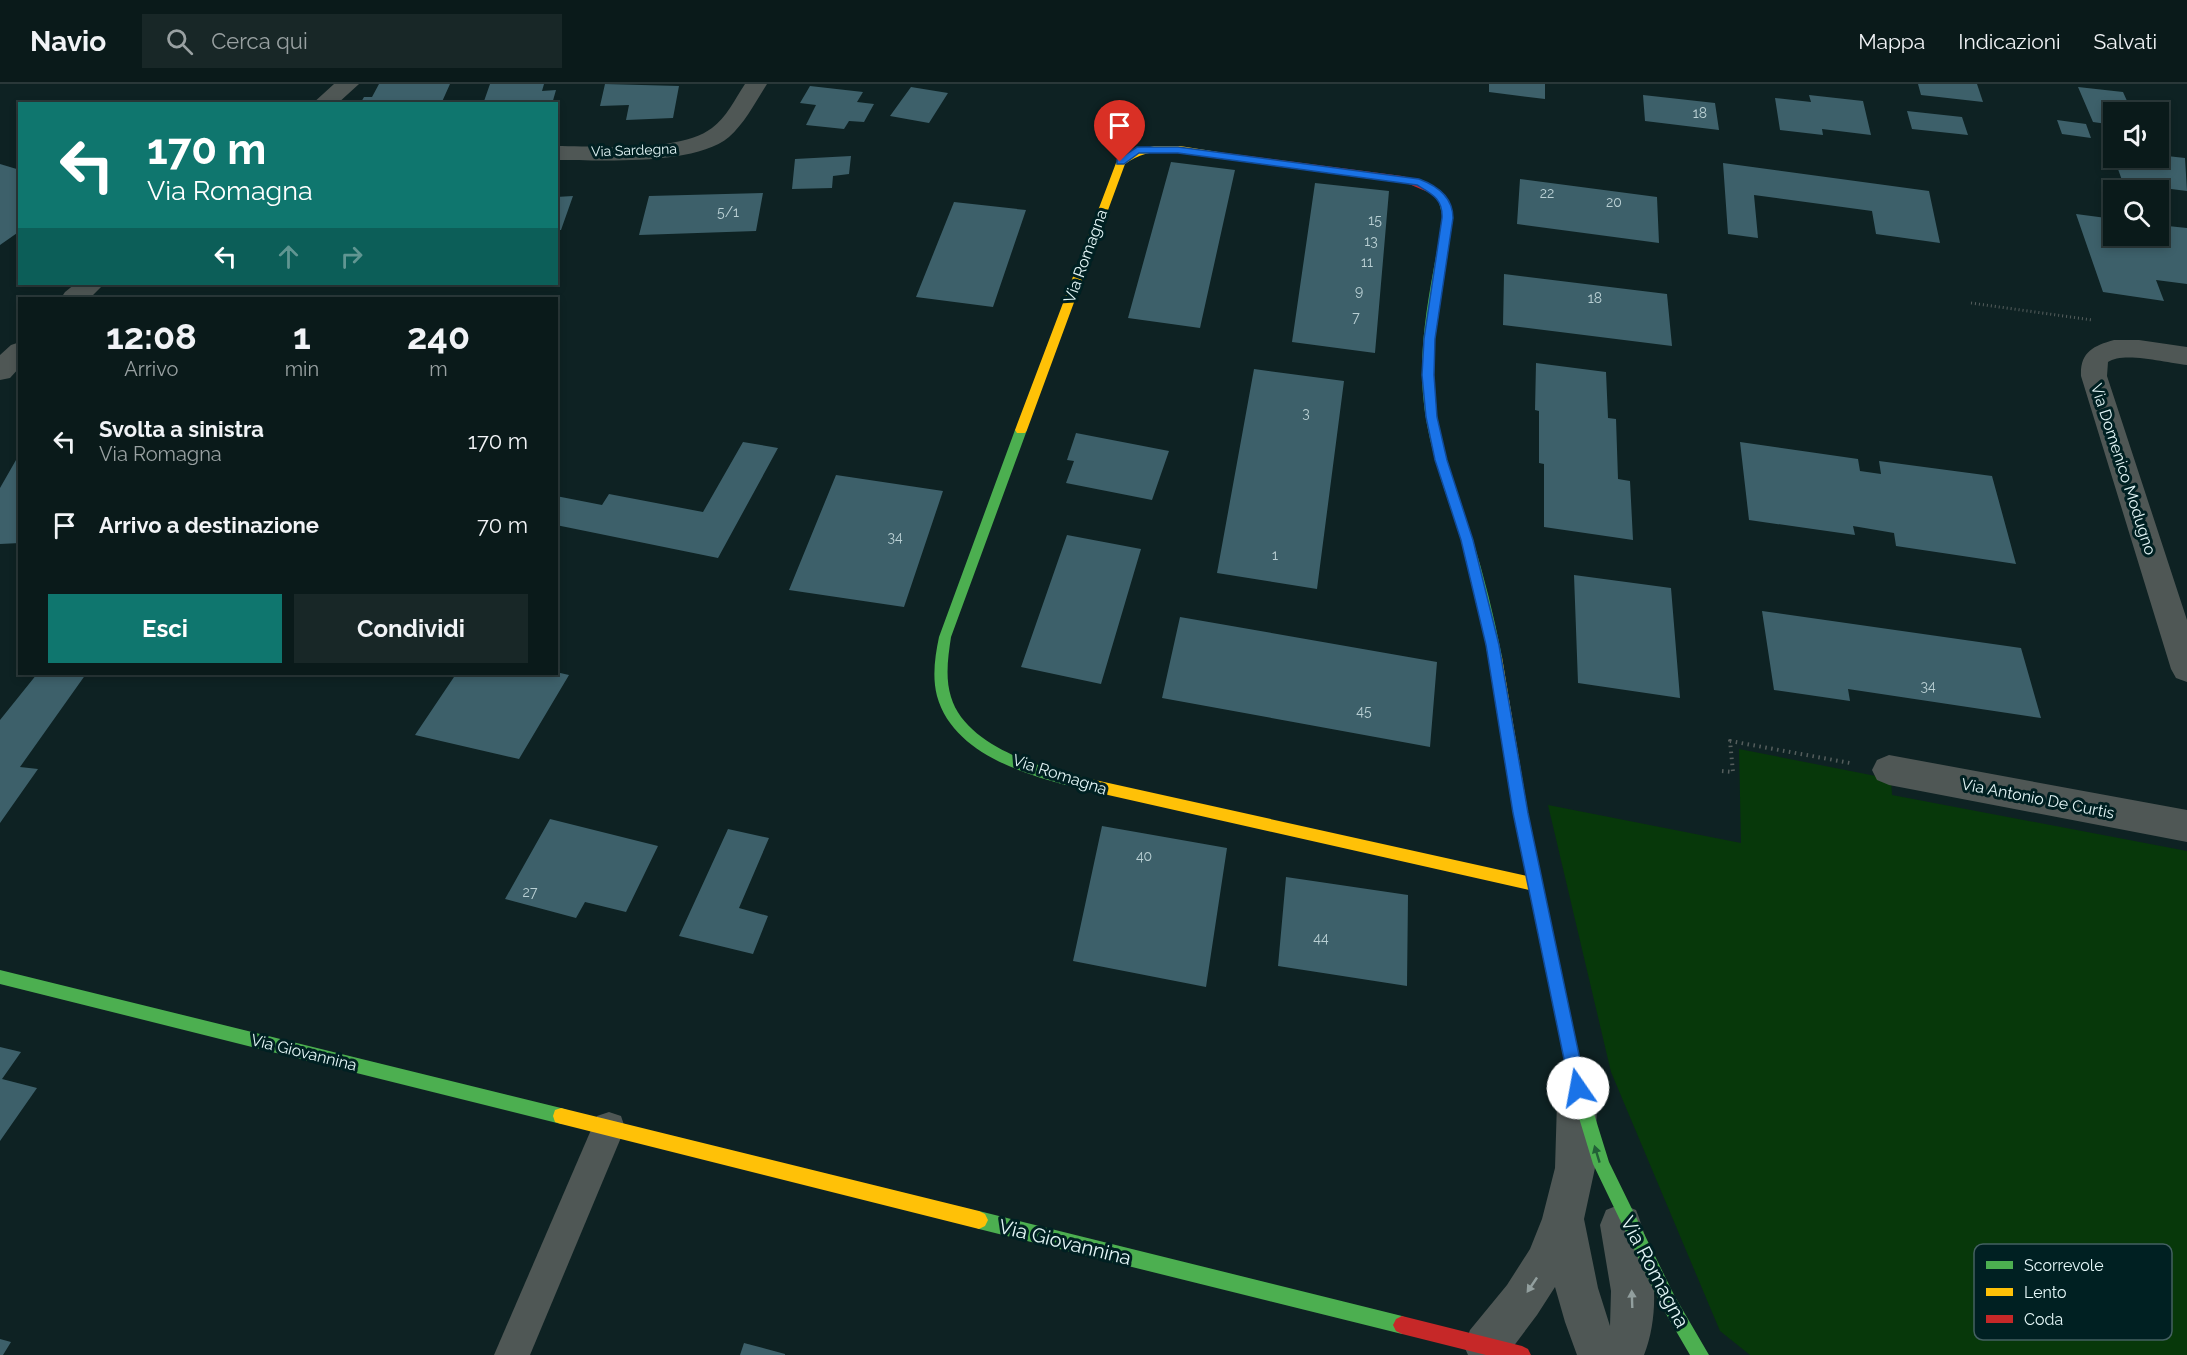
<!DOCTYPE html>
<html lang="it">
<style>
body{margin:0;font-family:Raleway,sans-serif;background:#182727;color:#f1f3f6;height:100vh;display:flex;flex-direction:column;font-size:22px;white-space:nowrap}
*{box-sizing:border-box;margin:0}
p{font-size:20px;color:#99a1a2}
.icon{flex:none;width:33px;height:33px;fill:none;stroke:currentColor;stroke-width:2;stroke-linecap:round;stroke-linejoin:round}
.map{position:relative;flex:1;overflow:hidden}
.sheet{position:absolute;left:18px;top:213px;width:540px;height:378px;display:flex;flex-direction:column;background:#0a1a1a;border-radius:0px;box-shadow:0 3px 9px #0003,0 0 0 2px #2a3839}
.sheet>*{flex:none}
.top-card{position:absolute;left:18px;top:18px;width:540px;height:183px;border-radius:0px;box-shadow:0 3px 9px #0003,0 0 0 2px #2a3839;background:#0f766e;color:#fff;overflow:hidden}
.controls{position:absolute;left:2103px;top:18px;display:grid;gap:12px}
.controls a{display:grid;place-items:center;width:66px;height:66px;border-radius:0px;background:#0a1a1a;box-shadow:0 3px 9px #0003,0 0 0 2px #2a3839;font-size:30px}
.pin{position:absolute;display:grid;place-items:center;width:51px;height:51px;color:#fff;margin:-62px -26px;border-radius:50% 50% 50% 0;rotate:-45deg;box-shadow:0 0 6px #0007}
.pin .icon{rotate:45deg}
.me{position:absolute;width:66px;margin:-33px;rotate:348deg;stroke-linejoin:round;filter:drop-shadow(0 0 4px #0008)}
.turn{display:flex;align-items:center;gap:21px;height:126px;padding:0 30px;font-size:27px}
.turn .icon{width:78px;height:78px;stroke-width:2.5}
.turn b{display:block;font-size:42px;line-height:51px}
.lanes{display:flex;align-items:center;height:57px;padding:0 30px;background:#0003;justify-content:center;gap:30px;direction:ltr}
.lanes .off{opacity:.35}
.eta{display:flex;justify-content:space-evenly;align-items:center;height:102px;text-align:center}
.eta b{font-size:36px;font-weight:700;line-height:42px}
.action{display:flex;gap:12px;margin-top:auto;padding:12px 30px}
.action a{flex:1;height:69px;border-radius:0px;background:#0f766e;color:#fff;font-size:24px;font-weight:700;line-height:69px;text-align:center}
.action a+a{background:#182727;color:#f1f3f6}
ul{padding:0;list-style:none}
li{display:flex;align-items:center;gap:18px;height:84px;padding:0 30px}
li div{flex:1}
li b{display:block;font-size:22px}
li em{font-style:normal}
header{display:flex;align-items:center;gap:36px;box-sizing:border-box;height:84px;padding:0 30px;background:#0a1a1a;border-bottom:2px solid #2a3839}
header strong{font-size:28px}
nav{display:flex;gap:33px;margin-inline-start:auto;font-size:21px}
.search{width:420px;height:54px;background:#182727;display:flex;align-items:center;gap:15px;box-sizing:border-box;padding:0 21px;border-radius:0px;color:#99a1a2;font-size:22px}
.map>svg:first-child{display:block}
</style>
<header>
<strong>Navio</strong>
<div class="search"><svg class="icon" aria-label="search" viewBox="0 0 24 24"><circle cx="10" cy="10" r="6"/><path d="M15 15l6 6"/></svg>Cerca qui</div>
<nav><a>Mappa</a><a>Indicazioni</a><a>Salvati</a></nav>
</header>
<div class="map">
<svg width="2187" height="1271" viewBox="0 0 2187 1271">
<rect width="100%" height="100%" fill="#0e2223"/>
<!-- green -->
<path fill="#07380a" d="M1739,665L1891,695L1892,711L2187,767V1271H1750L1720,1247L1611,988L1548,721L1741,759Z"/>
<!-- building -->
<path fill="#3d606a" d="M379,0H450L441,20H360L364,13H372Z
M490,0H544L542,7L556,6L552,20H483Z
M605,0L679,2L673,34L626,36L629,21L600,22Z
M1489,0H1545V15L1489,8Z
M1918,0H1977L1983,18L1921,11Z
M810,2L863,8L857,18L874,20L864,38L849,37L844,45L806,41L816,21L800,19Z
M911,3L948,9L929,39L890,32Z
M2078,3L2123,8L2132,28H2114V41L2093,38Z
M1643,11L1715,19L1719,46L1645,37Z
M1809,11L1863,17L1871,51L1822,45L1823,51L1780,46L1775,14L1811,18Z
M1907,27L1962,33L1968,51L1912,45Z
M2057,36L2086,40L2091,54L2062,50Z
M2158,71L2185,74L2187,107L2123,99L2114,74H2158Z
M851,72L849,90L833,92L832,104L792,105L795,75Z
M1171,78L1235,86L1200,244L1128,234Z
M1723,79L1929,107L1940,159L1876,150L1872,127L1754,111L1758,154L1728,150Z
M0,80L20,86V147L0,161Z
M1520,95L1657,113L1659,159L1517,140Z
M1315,99L1389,107L1375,269L1292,258Z
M763,109L756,147L639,151L649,112Z
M573,112L561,146H556V113Z
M954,118L1026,126L993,223L916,213Z
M2076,130L2114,135V152H2158V141L2187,144V200L2156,196L2164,217L2103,208Z
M1504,190L1667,210L1672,262L1503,241Z
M1536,279L1606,288L1608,334L1616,335L1618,395L1630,397L1633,456L1544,443V380L1539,379V327L1535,326Z
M1254,285L1344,297L1317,505L1217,489Z
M1076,349L1169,367L1152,416L1066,399L1074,377L1067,376Z
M743,358L778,364L718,474L556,441V412L602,421L609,410L703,428Z
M1740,358L1858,375L1860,387L1881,390L1879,377L1992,392L2016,480L1896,462L1894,449L1853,442L1855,451L1749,436Z
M20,369V459L0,460V404Z
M836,391L943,407L904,523L789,506Z
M1067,451L1141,465L1101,600L1021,583Z
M1574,491L1671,504L1680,614L1578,599Z
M1762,527L2021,564L2041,634L1848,605L1850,617L1774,606Z
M1180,533L1437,578L1430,663L1162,614Z
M556,588L569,591L519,675L415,651L456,590Z
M37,590H86L20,683L38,685L0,739V636Z
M550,735L658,762L626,828L585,818L576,834L505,815Z
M1102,742L1227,764L1206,903L1073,877Z
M728,745L769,754L739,824L768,832L753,870L679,852Z
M1286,793L1408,811L1407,902L1278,882Z
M0,963L21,968L2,995L37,1004L0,1057Z
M0,1255L11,1258L3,1271H0Z
M744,1259L785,1270V1271H740Z"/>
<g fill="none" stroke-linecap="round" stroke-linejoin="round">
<!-- path-far1 -->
<path stroke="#555e5d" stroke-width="3" stroke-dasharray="1 3" stroke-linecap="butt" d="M1971,219L2092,236"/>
<!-- path -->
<path stroke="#555e5d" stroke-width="4" stroke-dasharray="1.5 4.5" stroke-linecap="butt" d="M1722,687L1733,688L1730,657L1850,679"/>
<!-- lane -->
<path fill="#4f5755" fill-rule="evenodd" d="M609,1028L621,1032L625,1044L530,1271H494L597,1032Z"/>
<!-- street -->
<path fill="#4f5755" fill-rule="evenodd" d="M334,0H359L337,20H312Z
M745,0H767C756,17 745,39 729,53C694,82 602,76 556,76V62C597,62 679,69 712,44C726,34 735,15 745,0Z
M75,200H104L90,214H61L65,208Z
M2114,256H2139L2187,263V281C2168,279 2123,267 2108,278L2107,292L2187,536V598L2176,594L2171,585L2081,292C2080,268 2093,262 2114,256Z
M20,258V283L10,294L0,296V271L11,261Z
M1889,671L2187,726V758L1889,701L1877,696L1872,686L1877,676Z
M1577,998L1591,1004L1597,1018L1595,1084L1584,1135L1598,1204L1610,1242L1611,1207L1600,1141L1606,1126L1621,1120L1636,1126C1654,1171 1662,1225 1644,1271H1577L1565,1238L1555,1203L1537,1231L1507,1271H1468L1464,1262L1470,1246L1507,1201L1530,1165L1542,1135L1555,1084L1557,1018L1563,1004Z"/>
<!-- fast -->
<path fill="#4caf50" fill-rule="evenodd" d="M1436,105C1448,111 1450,122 1453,134C1444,192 1428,252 1434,311C1439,361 1457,406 1472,453C1484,492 1494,532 1502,573L1500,577H1490L1488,573C1481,532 1472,492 1460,453C1445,406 1427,360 1423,311C1418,252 1433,192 1443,134L1439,118L1431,108Z
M1021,342L1027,346L951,553C948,573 945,594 951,613C962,650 1008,671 1041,682C1055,686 1069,689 1082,694L1084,698L1082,702L1077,704C1026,691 953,670 937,612C932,593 935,572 939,553L1015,346Z
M1540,814L1545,816L1547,821L1586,1004L1609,1078L1674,1211L1709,1271H1690L1662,1223L1593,1080L1570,1004L1533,821L1535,816Z
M0,886L561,1024L567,1026L569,1032L567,1038L561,1040L0,900Z
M979,1127L1402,1232L1408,1235L1411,1241L1408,1247L1402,1250L979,1145L973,1142L970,1136L973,1130Z"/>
<!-- slow -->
<path fill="#ffc107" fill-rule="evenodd" d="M1154,62H1180L1218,68L1223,71L1218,74C1186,69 1153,59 1125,80L1027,346L1025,349H1017L1015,346L1116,79L1127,69Z
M1495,568L1500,569L1502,573L1528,729L1547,821L1545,826L1540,828L1535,826L1529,806L1077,704L1072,702L1070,698L1072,694L1077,692L1527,792L1514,729L1488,573L1490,569Z
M561,1024L979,1127L985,1130L988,1136L985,1142L979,1145L561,1040L555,1038L553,1032L555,1026Z"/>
<!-- jam -->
<path fill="#c62828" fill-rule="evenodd" d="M1218,68L1402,92L1422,97L1441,108L1436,111C1424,107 1414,101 1402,98L1215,73L1213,71Z
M1402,1232L1522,1262L1528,1265L1531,1271H1486L1402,1250L1396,1247L1393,1241L1396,1235Z"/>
</g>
<!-- one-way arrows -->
<defs><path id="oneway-solid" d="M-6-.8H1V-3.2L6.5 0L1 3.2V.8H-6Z" transform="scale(1.5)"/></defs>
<use fill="#226037" href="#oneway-solid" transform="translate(1597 1070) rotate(-107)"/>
<g fill="#929f9e">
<use href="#oneway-solid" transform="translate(1532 1201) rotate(124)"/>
<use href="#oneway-solid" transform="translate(1632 1215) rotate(-92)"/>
</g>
<!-- route -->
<path fill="#1a73e8" stroke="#114b97" stroke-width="1.5" d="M1137,63H1178L1419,95C1438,102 1453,113 1453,134L1435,255L1434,291L1437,333L1447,376L1473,456L1499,561L1528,729L1586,1004L1583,1010L1578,1012L1572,1010L1570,1004L1513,729L1486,561L1461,456L1435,376L1426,333L1422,291L1424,255L1442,134C1443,115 1432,110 1417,101L1178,69H1139L1124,80H1117V76Z"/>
<g text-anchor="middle" stroke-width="6" stroke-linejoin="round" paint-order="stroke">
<!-- number labels -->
<g font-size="14" fill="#bad0d4">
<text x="1700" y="34">18</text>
<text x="1547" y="114">22</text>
<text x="1614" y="123">20</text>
<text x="728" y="133">5/1</text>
<text x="1375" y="141">15</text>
<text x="1371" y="162">13</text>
<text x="1367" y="183">11</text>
<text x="1359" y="212">9</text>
<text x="1595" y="219">18</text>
<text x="1356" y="238">7</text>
<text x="1306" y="334">3</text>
<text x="895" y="458">34</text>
<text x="1275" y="476">1</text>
<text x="1928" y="607">34</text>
<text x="1364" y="632">45</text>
<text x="1144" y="777">40</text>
<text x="530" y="813">27</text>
<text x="1321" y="859">44</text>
</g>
<!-- far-street labels -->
<g font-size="14" fill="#e3f6f7" stroke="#002022">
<text transform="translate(634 66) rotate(-2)" y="5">Via Sardegna</text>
</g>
<!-- street labels -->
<g font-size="16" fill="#e3f6f7" stroke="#002022">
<text transform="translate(1085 172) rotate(-70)" y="6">Via Romagna</text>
<text transform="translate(2124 385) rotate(72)" y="6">Via Domenico Modugno</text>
<text transform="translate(1060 690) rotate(18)" y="6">Via Romagna</text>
<text transform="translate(2038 714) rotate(11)" y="6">Via Antonio De Curtis</text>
<text transform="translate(304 968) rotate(14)" y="6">Via Giovannina</text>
</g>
<!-- near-street labels -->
<g font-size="20" fill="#e3f6f7" stroke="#002022">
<text transform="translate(1065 1158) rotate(14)" y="7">Via Giovannina</text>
<text transform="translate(1655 1188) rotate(62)" y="7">Via Romagna</text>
</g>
</g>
<!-- legend -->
<rect x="1974" y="1160" width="198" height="96" rx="9" fill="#002022" stroke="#446062" stroke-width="1.5"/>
<rect x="1986" y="1177" width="27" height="8" fill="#4caf50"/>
<rect x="1986" y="1204" width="27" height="8" fill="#ffc107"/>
<rect x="1986" y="1231" width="27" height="8" fill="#c62828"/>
<g font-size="16" fill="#e3f6f7">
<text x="2024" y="1187">Scorrevole</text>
<text x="2024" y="1214">Lento</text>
<text x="2024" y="1241">Coda</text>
</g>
</svg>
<div class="controls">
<a><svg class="icon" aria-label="sound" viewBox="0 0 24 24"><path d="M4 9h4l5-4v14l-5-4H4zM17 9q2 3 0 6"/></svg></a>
<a><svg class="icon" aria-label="search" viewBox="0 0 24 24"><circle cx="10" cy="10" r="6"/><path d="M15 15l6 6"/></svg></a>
</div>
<div class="pin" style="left:1120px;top:78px;background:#d93025"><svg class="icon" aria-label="arrive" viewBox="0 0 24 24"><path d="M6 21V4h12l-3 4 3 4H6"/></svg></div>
<svg class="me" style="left:1578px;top:1004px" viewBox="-20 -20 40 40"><circle r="19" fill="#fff"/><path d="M0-13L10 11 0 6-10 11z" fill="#1a73e8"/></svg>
<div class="top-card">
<div class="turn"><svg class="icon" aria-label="left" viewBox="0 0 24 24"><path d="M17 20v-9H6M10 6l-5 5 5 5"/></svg><div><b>170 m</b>Via Romagna</div></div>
<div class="lanes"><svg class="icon" aria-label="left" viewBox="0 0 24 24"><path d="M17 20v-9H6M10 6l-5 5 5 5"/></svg><svg class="icon off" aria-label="ahead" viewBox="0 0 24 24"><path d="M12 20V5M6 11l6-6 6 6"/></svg><svg class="icon off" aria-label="right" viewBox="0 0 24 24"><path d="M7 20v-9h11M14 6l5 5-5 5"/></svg></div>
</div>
<section class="sheet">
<div class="eta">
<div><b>12:08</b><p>Arrivo</p></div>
<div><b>1</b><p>min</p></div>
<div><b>240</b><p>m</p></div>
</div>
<ul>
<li><svg class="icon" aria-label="left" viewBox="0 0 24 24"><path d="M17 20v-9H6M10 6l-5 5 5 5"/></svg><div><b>Svolta a sinistra</b><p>Via Romagna</p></div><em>170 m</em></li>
<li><svg class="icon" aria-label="arrive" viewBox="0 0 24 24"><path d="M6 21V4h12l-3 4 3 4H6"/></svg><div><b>Arrivo a destinazione</b></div><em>70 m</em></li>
</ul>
<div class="action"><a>Esci</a><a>Condividi</a></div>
</section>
</div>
